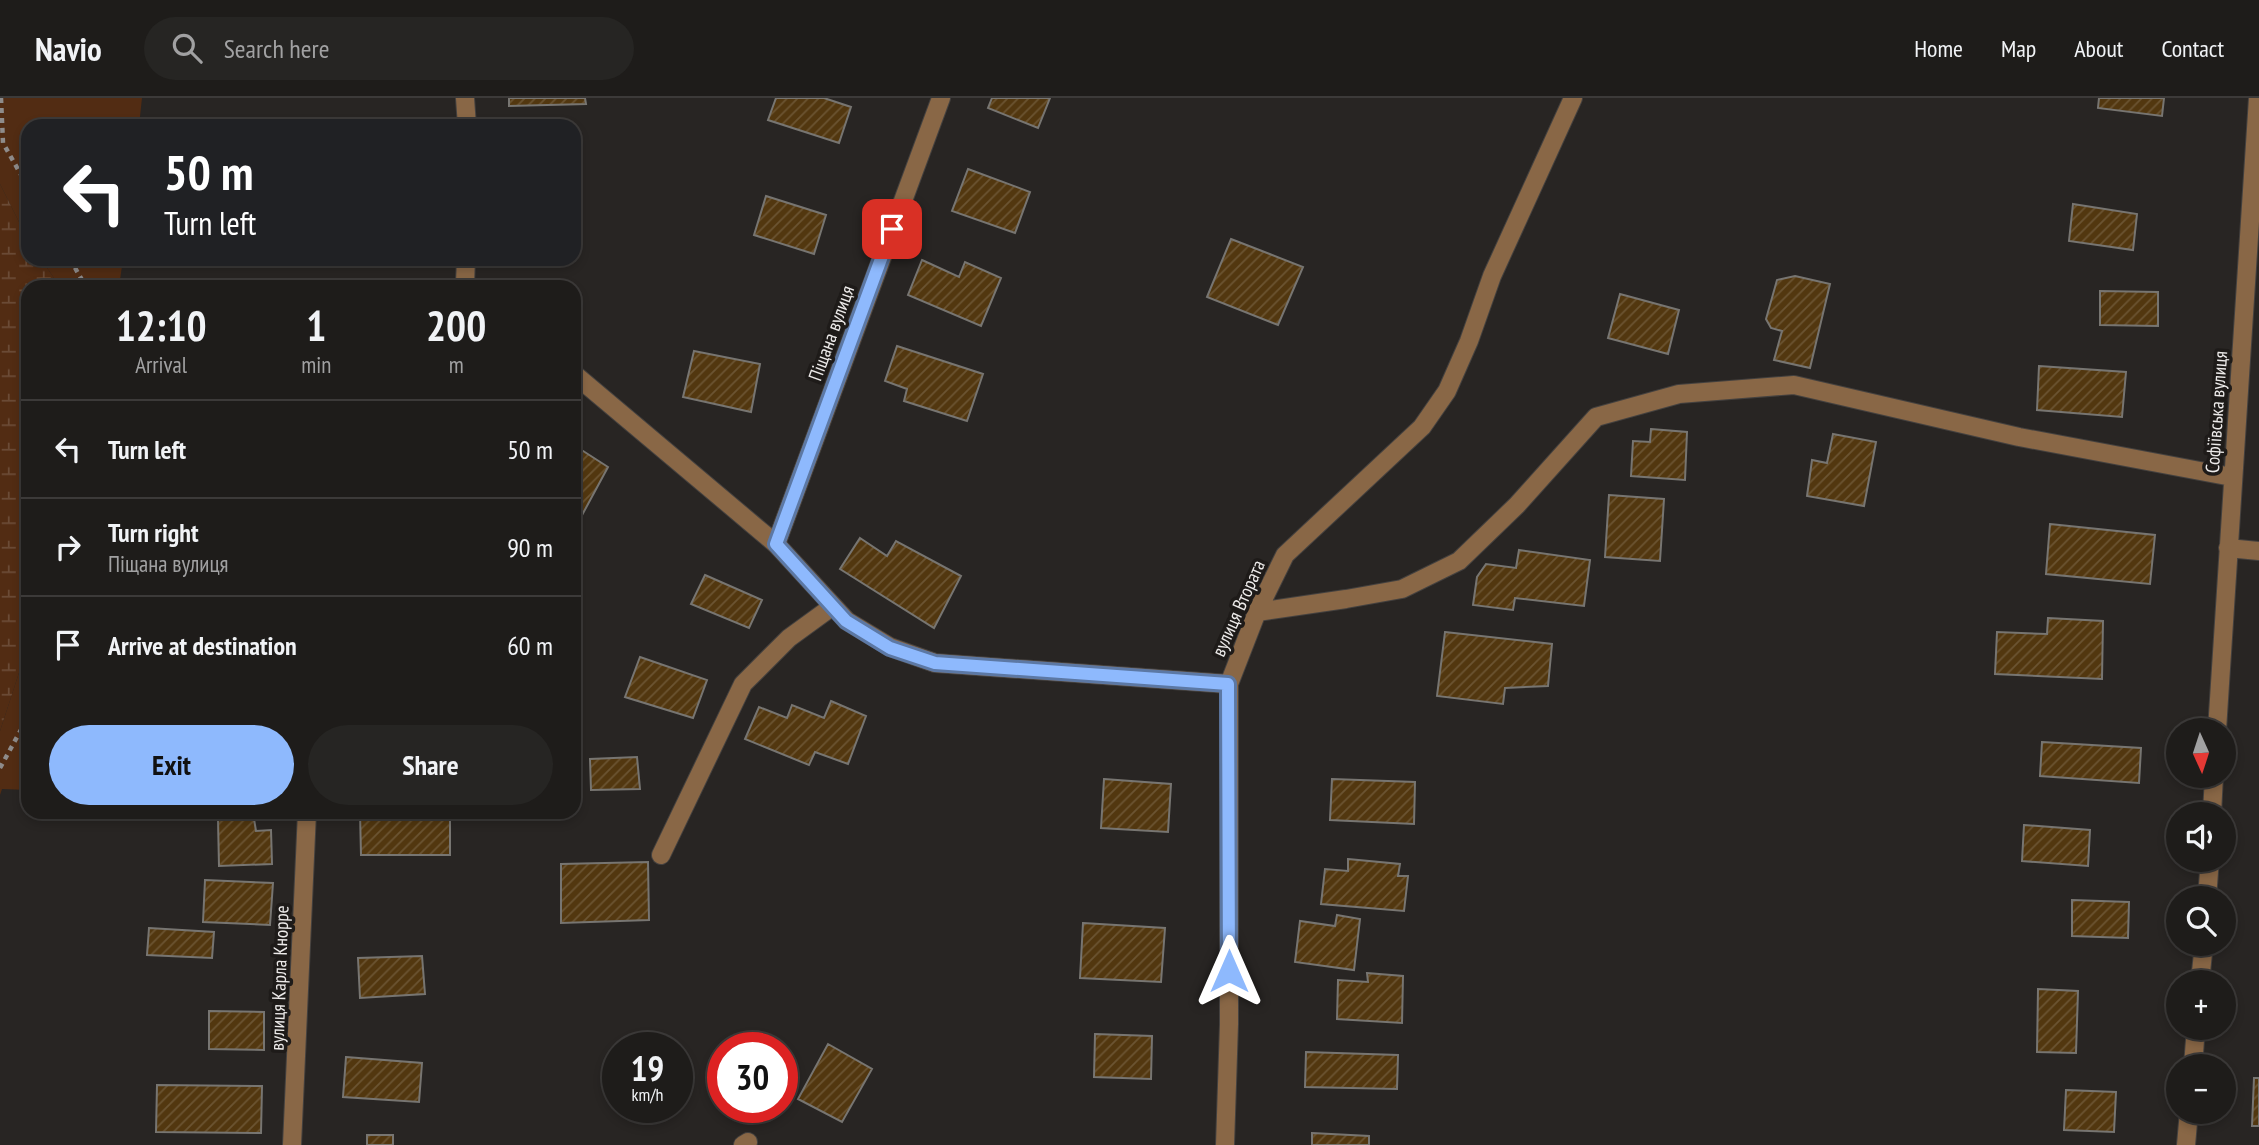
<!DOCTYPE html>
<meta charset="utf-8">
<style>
body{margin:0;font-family:"PT Sans Narrow",sans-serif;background:#262523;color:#f1f3f6;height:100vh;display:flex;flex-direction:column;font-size:26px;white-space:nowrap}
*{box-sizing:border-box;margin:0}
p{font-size:23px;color:#a1a1a2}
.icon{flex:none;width:38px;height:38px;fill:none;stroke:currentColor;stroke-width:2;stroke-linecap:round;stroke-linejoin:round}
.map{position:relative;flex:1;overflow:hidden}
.panel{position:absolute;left:21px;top:182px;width:560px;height:539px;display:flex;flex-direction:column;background:#1e1c1a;border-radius:21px;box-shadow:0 4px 10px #0003,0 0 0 2px #3c3a39}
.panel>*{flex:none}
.hud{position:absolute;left:21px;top:21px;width:560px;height:147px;border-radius:21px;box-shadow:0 4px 10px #0003,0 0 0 2px #3c3a39;background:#202124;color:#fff;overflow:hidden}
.needle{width:46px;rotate:177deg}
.buttons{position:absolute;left:2166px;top:620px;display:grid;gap:14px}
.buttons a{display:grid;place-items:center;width:70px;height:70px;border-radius:50%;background:#1e1c1a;box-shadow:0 4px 10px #0003,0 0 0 2px #3c3a39;font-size:35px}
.speed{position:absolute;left:602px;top:934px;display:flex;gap:14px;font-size:35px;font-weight:700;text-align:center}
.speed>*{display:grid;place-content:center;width:91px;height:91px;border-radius:50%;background:#1e1c1a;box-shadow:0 4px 10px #0003,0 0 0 2px #3c3a39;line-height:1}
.speed small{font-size:18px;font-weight:400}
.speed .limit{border:10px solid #d22;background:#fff;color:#111}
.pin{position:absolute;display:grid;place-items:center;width:60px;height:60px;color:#fff;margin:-30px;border-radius:14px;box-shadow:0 4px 10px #0006}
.me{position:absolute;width:77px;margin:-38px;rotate:0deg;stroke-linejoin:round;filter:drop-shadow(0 0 5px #0008)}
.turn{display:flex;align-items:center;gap:24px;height:147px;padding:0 28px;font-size:32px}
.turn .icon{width:91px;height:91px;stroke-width:2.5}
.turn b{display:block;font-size:49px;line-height:60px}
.eta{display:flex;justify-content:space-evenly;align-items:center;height:119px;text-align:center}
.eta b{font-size:42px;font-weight:600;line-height:49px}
.action{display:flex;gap:14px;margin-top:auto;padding:14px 28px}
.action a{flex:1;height:80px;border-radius:42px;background:#8eb9fd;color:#111;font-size:28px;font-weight:600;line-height:80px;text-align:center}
.action a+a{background:#262523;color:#f1f3f6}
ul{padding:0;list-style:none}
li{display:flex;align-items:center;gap:21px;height:98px;padding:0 28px;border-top:2px solid #3c3a39}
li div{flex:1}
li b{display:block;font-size:26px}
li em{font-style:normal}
header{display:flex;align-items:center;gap:42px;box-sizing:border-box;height:98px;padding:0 35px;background:#1e1c1a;border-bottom:2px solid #3c3a39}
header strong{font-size:33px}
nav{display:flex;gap:38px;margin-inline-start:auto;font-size:24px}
.search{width:490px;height:63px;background:#262523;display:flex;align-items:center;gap:18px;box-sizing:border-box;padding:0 24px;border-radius:38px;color:#a1a1a2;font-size:26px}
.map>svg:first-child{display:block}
</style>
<header>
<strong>Navio</strong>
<div class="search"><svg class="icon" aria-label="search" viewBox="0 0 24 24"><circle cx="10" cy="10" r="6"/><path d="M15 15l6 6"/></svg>Search here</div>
<nav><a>Home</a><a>Map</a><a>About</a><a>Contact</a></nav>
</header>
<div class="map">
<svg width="2259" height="1047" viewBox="0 0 2259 1047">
<defs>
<pattern id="wetland-marsh" width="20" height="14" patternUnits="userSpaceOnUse" patternTransform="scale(1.75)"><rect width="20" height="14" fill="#522c13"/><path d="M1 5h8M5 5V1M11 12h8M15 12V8" fill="none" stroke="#6b4b36"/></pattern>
<pattern id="building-hatch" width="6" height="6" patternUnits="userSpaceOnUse" patternTransform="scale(1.75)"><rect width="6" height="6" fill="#52370f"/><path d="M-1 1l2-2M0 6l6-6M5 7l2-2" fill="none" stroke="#6b5432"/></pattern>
</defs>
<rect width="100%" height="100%" fill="#282523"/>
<!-- green -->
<path fill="#522c13" d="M0,0H142L139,28H28V142L0,86Z
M41,161H123L119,189H60Z
M28,547V692L2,691L0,697V633Z"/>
<!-- wetland -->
<path fill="url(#wetland-marsh)" d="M0,86L28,142V161H41L60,189H28V547L0,633Z"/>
<!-- building -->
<path fill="url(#building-hatch)" stroke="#777571" stroke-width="2" d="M509,0H585L586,6L509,8Z
M776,0H824L851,9L839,45L768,22Z
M992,0H1050L1038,30L988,10Z
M2099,0H2164L2162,18L2098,10Z
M968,71L1030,94L1015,135L952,113Z
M766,98L826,117L814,156L754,137Z
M2073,106L2137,116L2133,152L2069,143Z
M1231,141L1303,169L1278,227L1207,199Z
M922,162L959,179L965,164L1001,180L981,228L908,197Z
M1795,178L1830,186L1810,270L1774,262L1782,233L1771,230L1766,221L1777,182Z
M2100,193L2158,194V228L2100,227Z
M1620,196L1679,212L1668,256L1608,240Z
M897,248L983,276L967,323L904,303L907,291L885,283Z
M694,253L760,266L751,314L683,299Z
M2039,268L2126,274L2122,319L2037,312Z
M1651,331L1687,334L1685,382L1631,378L1633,343L1650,344Z
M1833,336L1876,344L1864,408L1807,398L1812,362L1827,365Z
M580,351L608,369L574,432V361Z
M1609,397L1664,401L1660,463L1605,459Z
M2050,426L2155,437L2150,486L2046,476Z
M860,440L887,458L896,443L961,478L934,530L840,471Z
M1519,452L1590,462L1584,508L1515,500L1513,512L1473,507L1477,479L1486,466L1516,470Z
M705,477L762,502L749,530L691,506Z
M2048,520L2103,523L2102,581L1995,576L1997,534L2047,536Z
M1445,534L1552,546L1548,588L1505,590L1503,606L1437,598Z
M640,559L707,582L693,620L625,599Z
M831,603L866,618L848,666L815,654L809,667L745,641L759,609L787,620L792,607L824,620Z
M2042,644L2141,650L2139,685L2040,678Z
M637,659L640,691L591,692L590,661Z
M1104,681L1171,686L1168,734L1101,730Z
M1332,681L1415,684L1414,726L1330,722Z
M360,714H450V757H361Z
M254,721L256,733L271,732L272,766L219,768L218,722Z
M2024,727L2090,732L2088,768L2022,763Z
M1348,761L1400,766L1398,778H1408L1404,813L1321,806L1325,771L1348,773Z
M648,764L649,822L561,825V766Z
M205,782L273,785L270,827L203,824Z
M2072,802L2129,804L2128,840L2072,838Z
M1337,817L1360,821L1354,872L1295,864L1300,823L1335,828Z
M1083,825L1165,830L1161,884L1080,880Z
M149,830L214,834L212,860L147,857Z
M422,858L425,896L360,900L358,860Z
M1367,875L1403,878L1402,925L1337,921L1338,882L1368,884Z
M2038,891L2078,893L2076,955L2037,954Z
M209,913L264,914V952L209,951Z
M1095,936L1152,938L1151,981L1094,979Z
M828,946L872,971L842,1024L798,1001Z
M1306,954L1398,957L1397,991L1305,989Z
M346,959L422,965L419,1004L343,999Z
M2254,980H2259V1028H2252Z
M157,987L262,988L261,1035L156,1034Z
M2066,992L2116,994L2114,1034L2064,1032Z
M1312,1035L1369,1038V1047H1312Z
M367,1037H393V1047H367Z"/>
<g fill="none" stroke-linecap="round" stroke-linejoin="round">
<!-- minor casing -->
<g stroke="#44413f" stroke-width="20">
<path id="minor" d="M465,0L467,28
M463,189L465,185L466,161
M574,276L776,446L847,523L890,549L935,565L1229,586
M776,446L941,0
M2228,450L2259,453
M1257,514L1346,501L1402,491L1459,463L1517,407L1596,319L1679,296L1794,287L2019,339L2232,379
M2217,632L2258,0
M2212,716L2214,677
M661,757L743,586L789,540L833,508
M2207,800L2210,761
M2200,884L2204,845
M2193,968L2196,929
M292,1047L307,714
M743,1047L748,1044
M1225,1047L1229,926V586L1257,514L1285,457L1422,329L1447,293L1469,243L1492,178L1573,0
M2186,1047L2189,1013"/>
</g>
<!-- path -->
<path stroke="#8e8b8a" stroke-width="4.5" stroke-dasharray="5 5" stroke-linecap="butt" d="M1,0L3,45L28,89
M70,161L86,189
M0,670L28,619"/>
<!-- minor -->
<use href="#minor" stroke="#896746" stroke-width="18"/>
</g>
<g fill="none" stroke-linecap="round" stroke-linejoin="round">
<!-- route casing -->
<g stroke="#5c78a4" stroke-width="18">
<path id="route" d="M892,131L776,446L846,523L890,550L935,565L1228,586L1229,873"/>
</g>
<!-- route -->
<use href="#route" stroke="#8eb9fd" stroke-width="12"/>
</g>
<g text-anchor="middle" stroke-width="7" stroke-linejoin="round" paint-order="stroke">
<!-- street labels -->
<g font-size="19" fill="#edebea" stroke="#1e1b19">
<text transform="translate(831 235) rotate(-70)" y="7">Піщана вулиця</text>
<text transform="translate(2216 314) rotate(-86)" y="7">Софіївська вулиця</text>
<text transform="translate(1238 510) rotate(-66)" y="7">вулиця Втората</text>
<text transform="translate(279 880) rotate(-88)" y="7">вулиця Карла Кнорре</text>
</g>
</g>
</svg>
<div class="buttons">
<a><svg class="needle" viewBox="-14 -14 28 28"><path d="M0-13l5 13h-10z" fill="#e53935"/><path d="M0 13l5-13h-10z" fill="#a1a1a2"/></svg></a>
<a><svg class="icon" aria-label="sound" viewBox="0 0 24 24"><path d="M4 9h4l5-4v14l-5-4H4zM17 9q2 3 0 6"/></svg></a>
<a><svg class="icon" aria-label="search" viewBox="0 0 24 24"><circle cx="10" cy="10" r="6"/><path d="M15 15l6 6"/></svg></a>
<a>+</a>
<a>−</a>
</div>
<div class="speed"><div>19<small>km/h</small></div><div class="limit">30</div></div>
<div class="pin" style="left:892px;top:131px;background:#d93025"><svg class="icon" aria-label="arrive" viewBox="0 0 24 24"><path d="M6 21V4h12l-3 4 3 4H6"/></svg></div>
<svg class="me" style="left:1229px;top:873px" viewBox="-20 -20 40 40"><path d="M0-17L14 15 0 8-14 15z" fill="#8eb9fd" stroke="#fff" stroke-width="4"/></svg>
<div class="hud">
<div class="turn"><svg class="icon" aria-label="left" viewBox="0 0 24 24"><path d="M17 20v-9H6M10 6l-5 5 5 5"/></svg><div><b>50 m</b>Turn left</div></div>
</div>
<section class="panel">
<div class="eta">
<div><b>12:10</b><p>Arrival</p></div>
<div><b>1</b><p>min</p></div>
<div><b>200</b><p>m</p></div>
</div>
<ul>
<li><svg class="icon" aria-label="left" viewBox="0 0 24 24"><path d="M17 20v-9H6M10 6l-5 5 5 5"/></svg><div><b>Turn left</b></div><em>50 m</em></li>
<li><svg class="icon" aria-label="right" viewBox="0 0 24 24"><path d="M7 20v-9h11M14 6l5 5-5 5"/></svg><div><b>Turn right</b><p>Піщана вулиця</p></div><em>90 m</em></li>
<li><svg class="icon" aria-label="arrive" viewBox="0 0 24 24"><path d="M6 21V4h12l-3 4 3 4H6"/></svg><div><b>Arrive at destination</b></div><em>60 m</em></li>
</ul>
<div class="action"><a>Exit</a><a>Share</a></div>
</section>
</div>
